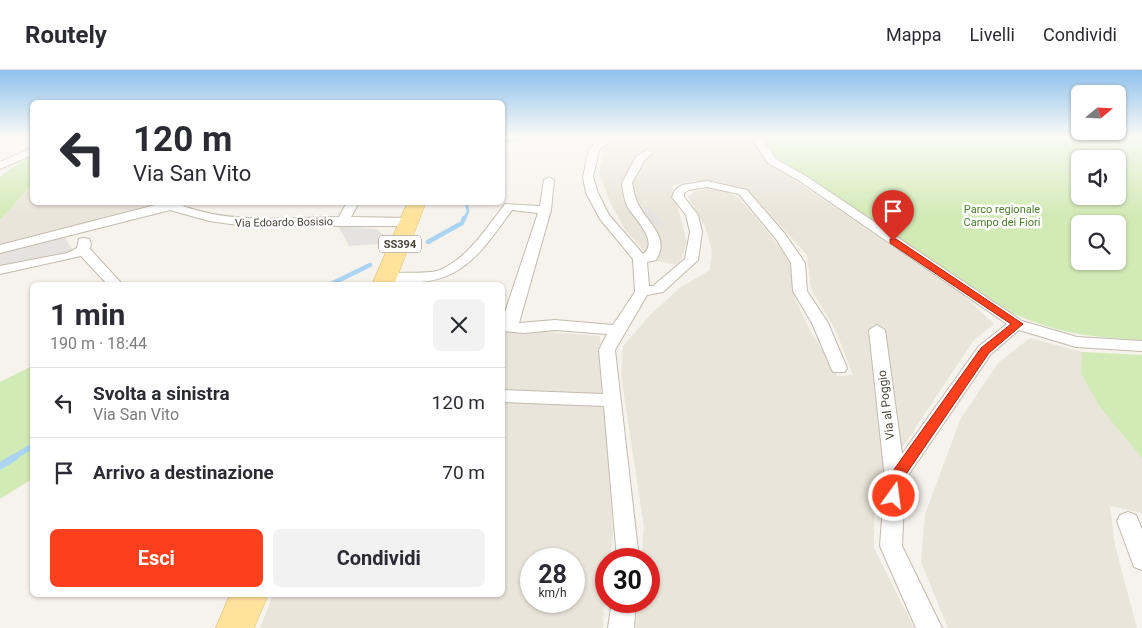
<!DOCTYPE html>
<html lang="it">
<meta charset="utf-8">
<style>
body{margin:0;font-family:Roboto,sans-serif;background:#f2f2f3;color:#2b2b33;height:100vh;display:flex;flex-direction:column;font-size:19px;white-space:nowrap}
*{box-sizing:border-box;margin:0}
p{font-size:16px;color:#7c7c81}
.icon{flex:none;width:28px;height:28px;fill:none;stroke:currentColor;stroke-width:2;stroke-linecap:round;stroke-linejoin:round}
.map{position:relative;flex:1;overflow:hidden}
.drawer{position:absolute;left:30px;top:212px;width:475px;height:315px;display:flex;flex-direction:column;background:#fff;border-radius:8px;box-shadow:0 1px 4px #0004}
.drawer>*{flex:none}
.top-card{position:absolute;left:30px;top:30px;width:475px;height:105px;border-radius:8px;box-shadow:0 1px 4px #0004;background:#fff;color:#2b2b33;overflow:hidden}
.needle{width:32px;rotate:71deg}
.fabs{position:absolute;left:1071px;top:15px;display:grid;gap:10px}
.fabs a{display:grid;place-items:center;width:55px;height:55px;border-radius:8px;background:#fff;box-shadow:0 1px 4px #0004;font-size:25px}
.speed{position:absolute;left:520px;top:478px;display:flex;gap:10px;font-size:25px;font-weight:700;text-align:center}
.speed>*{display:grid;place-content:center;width:65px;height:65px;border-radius:50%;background:#fff;box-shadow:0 1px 4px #0004;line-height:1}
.speed small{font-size:12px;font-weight:400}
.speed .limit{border:8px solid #d22;background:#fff;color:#111}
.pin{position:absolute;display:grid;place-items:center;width:42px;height:42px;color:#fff;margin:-51px -21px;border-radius:50% 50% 50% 0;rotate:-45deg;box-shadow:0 0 5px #0007}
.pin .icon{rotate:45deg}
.me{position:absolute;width:55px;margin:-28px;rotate:14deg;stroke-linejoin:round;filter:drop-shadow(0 0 4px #0008)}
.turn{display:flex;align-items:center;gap:18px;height:105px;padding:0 20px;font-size:22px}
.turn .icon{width:65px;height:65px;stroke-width:2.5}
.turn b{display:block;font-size:35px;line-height:42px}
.round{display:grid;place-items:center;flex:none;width:52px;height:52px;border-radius:8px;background:#f2f2f3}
.overview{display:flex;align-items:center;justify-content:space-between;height:85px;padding:0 20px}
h1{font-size:30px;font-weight:700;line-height:38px}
.primary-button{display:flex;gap:10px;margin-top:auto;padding:10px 20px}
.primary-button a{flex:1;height:58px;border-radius:8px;background:#fc3f1d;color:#fff;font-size:20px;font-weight:700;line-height:58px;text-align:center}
.primary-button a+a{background:#f2f2f3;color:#2b2b33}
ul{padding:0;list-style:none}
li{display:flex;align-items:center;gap:15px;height:70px;padding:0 20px;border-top:1px solid #e1e1e2}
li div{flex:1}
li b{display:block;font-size:19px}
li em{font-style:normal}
header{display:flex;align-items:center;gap:30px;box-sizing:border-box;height:70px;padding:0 25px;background:#fff;border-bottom:1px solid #e1e1e2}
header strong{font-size:24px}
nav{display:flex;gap:28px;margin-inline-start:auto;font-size:18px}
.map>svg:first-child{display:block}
</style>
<header>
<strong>Routely</strong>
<nav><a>Mappa</a><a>Livelli</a><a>Condividi</a></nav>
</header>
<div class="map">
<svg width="1142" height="558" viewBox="0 0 1142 558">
<rect width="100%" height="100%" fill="#f6f3ec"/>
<!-- residential -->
<path fill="#eae5da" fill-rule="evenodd" d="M618,67H753L764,88L777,98L962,224L994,254L974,270L874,420V478L914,558H636L638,531H649V489H641L644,457L621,306L623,276L651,244L681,217L710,200L712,180L705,156L688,127L693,122L710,118L724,121L738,127L758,150L790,190L795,229L812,264L838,306L853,305L835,259L811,219L807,185L758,131L746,122L714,111H691L672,116L687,172L679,195L652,190L625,160L609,130L599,101L605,75Z
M32,114V132L160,133L156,138L0,175V150Z
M503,259L600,266L613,463L610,489H606L603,558H260L273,525H502ZM531,489H574V531H531Z
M1030,268L1082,282L1081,304L1101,339L1142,388V443L1110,436L1115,476L1137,558H948L921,492L925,444L961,348L998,293Z"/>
<!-- green -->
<path fill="#d2eab5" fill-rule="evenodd" d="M760,67H1142V270C1091,267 1062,265 1014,244L776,87ZM1080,89H1118V126H1080ZM1080,154H1118V191H1080Z
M32,85V114L0,150V106Z
M1082,282L1142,285V388L1101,339L1081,304Z
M32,296V409L0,429V312Z"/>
<!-- parking -->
<path fill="#e5e3e0" d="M649,136L666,154L655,156L638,138Z
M338,156L377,159L387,168L384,174L349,176Z
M64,166L73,181L0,196V182Z"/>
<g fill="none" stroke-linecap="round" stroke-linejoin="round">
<!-- stream-far3 -->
<path stroke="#a9d4f2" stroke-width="3" d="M502,72L531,67
M464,150L468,141L466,132"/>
<!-- stream-far2 -->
<path stroke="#a9d4f2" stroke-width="4.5" d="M428,172L462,153L464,148
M329,215L370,195"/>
<!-- stream-far1 -->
<path stroke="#a9d4f2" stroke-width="5.5" d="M13,388L32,376"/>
<!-- stream -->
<path stroke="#a9d4f2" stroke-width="7" d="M0,396L15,387"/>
<!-- street casing -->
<g stroke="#c2bbae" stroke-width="2">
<path id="street" d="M603,67H614L599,80L593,107L598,123L609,145L643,184C660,172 634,148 627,136C624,129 623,121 622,113L636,87L647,80L652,83L644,91L632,113C634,121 635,129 639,136C649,154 670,168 656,190L647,192L649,216H653L685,189L690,162L686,145L672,127L675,120L682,115L707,111L747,120L785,164L805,193L807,221L828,253L847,298L845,302H833L831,298L812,253L793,221L791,193L776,169L739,124L707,117L689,120L684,123V127L698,145L702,162L698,190L663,222L647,225L615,280L639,489H617L604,336L502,332V320L603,324L599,280L607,264L555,260L524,263L502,261V251L538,143L512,140C482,181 461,216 404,212C396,212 384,213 379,207C385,199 426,206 440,200C468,188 487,157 505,134L540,136L544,110L549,107L554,110L551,140L519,253L555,250L613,255L635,222L633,189L600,149L586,123L583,107L589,79Z
M751,67H761L776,89L806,106L1022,251L1077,267L1142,271V281L1076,277L1019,260L991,284L905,410L902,476L942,558H916L880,476L885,409L869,260L877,255L885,260L902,384L979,276L1007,254L798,110L768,93Z
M32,78V85L0,99V92Z
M167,132H187L183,136C233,154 286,148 339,147L347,132H359L351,147L410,148L416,152L410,156H245L209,151L170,140L0,183V175Z
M84,168L89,169L91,174L90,179L123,215H108L81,186L0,204V196L67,183L77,178L79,169Z
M1128,442L1136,445L1142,459V500L1134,497L1117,451L1120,445Z
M612,531H636L634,558H608Z"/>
</g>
<!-- primary casing -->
<g stroke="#e6c16a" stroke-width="1">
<path id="primary" d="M408,132H426L394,215H372Z
M230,525H268L254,558H216Z"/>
</g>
<!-- street -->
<use href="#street" fill="#fff" fill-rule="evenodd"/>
<!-- primary -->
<use href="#primary" fill="#ffe39c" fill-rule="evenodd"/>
</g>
<!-- sky -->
<linearGradient id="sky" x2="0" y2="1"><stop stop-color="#8fc1ec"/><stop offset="0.46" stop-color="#fbfaf6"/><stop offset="1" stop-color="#fbfaf6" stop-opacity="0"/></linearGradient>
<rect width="1142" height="145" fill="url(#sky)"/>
<!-- route -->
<path fill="#fc3f1d" stroke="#a42913" d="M890,169H896L1023,254L989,283L902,410L899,430H889L887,426L890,405L981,278L1011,254L890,173Z"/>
<g text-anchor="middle" stroke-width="5" stroke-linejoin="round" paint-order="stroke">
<!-- far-park labels -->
<g font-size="11" fill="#4a7f2a" stroke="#fff">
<text x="1002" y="143">Parco regionale<tspan x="1002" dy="13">Campo dei Fiori</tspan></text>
</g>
<!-- far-street labels -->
<g font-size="11" fill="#4b4439" stroke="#fff">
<text transform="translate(284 152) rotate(-1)" y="4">Via Edoardo Bosisio</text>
</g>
<!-- shield labels -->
<rect fill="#fff" stroke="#817c74" stroke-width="1" x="379" y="165.5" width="42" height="17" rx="4"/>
<g font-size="11" font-weight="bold" fill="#4b4439">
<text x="400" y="178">SS394</text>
</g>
<!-- street labels -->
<g font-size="12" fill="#4b4439" stroke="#fff">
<text transform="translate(886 335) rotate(-97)" y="4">Via al Poggio</text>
</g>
</g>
</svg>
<div class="fabs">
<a><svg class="needle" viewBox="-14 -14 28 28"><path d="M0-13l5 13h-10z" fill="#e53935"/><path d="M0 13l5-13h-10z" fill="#7c7c81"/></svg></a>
<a><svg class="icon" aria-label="sound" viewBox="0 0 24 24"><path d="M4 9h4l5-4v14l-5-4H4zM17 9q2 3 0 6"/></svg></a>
<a><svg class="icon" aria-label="search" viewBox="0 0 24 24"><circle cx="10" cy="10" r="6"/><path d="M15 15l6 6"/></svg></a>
</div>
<div class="speed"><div>28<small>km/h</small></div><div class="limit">30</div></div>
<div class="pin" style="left:893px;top:171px;background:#d93025"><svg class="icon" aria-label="arrive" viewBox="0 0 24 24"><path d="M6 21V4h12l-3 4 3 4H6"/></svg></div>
<svg class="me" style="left:894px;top:426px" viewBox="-20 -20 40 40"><circle r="17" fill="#fc3f1d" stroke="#fff" stroke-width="3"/><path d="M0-11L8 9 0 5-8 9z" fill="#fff"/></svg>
<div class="top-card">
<div class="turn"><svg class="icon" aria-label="left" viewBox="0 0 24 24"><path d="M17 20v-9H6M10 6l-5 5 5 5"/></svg><div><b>120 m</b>Via San Vito</div></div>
</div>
<section class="drawer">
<div class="overview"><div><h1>1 min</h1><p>190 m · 18:44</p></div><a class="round"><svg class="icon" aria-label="close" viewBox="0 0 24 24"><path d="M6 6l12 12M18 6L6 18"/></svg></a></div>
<ul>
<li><svg class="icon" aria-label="left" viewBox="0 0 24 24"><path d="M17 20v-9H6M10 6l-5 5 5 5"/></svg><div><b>Svolta a sinistra</b><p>Via San Vito</p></div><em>120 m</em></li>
<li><svg class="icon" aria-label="arrive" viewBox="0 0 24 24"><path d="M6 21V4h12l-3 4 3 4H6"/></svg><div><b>Arrivo a destinazione</b></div><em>70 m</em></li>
</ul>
<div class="primary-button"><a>Esci</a><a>Condividi</a></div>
</section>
</div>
